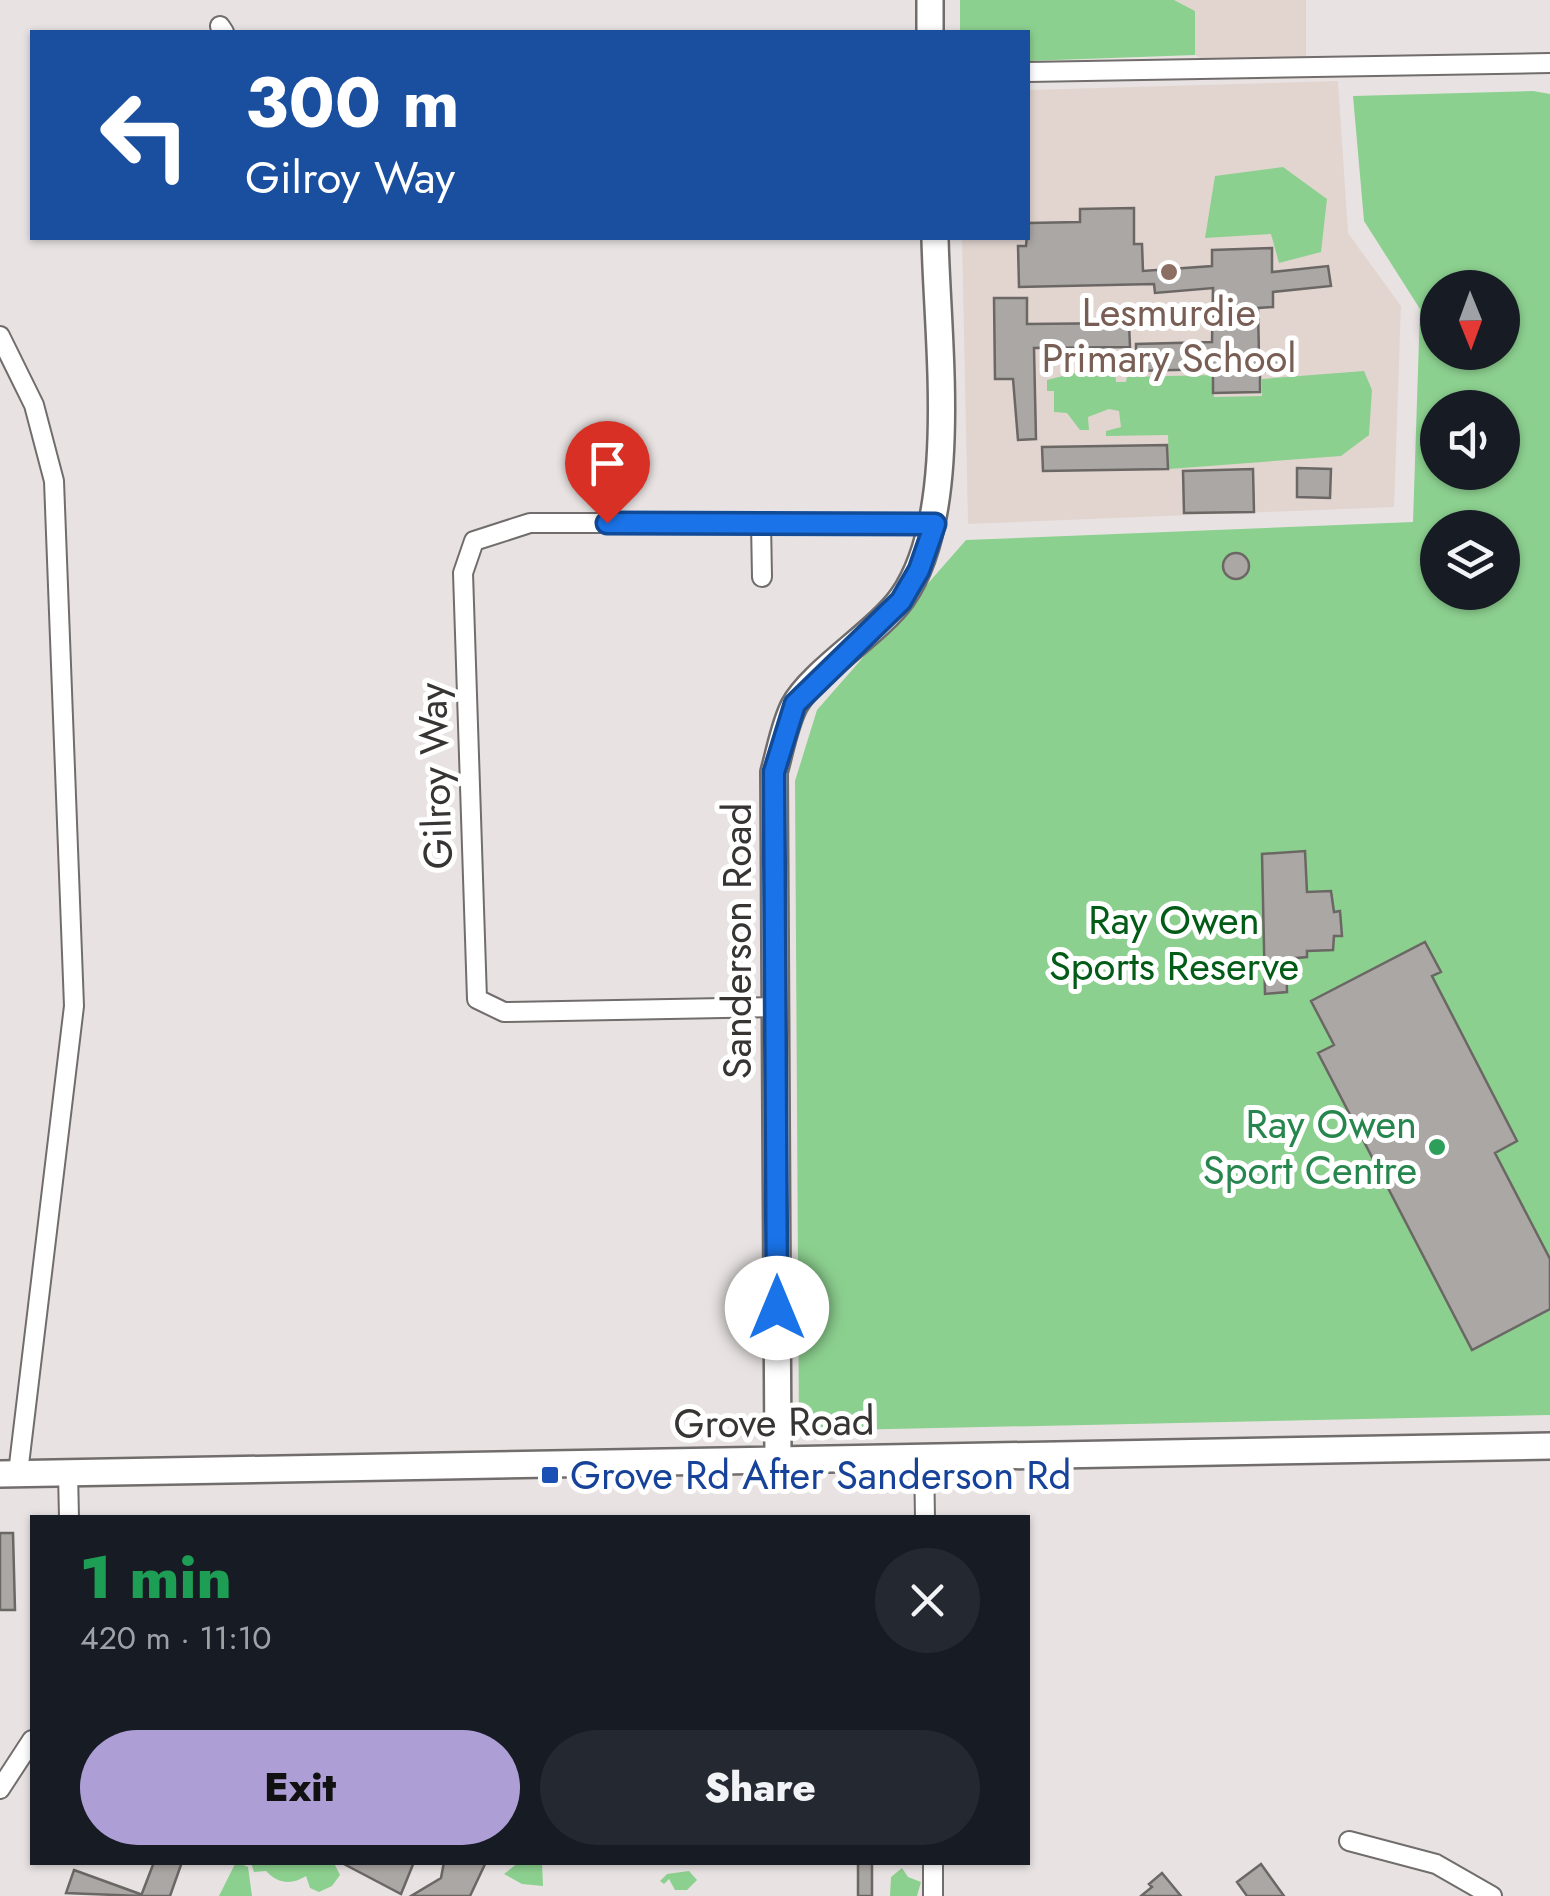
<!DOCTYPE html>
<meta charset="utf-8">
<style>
body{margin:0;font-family:Jost,sans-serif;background:#242831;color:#f1f3f6;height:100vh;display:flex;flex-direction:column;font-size:38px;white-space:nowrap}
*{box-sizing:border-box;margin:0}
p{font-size:32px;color:#9ea1a6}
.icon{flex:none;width:55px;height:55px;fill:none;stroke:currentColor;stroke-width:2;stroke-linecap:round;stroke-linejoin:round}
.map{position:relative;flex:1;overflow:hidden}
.drawer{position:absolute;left:30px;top:1515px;width:1000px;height:350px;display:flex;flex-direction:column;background:#171b24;border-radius:0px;box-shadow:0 2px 8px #0004}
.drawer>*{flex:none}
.banner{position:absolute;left:30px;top:30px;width:1000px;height:210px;border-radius:0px;box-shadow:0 2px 8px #0004;background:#1a4fa0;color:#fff;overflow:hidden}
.needle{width:65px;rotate:179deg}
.fabs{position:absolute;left:1420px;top:270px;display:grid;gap:20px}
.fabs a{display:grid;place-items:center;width:100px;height:100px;border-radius:50%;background:#171b24;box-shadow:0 2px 8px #0004;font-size:50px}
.pin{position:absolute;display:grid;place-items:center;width:85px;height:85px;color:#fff;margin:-102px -42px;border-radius:50% 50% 50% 0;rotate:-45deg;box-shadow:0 0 10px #0007}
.pin .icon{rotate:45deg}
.me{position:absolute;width:110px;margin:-55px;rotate:0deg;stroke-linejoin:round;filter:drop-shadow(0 0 8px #0008)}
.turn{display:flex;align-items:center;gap:35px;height:210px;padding:0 50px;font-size:45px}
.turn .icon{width:130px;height:130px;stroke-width:2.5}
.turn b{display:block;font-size:70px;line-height:85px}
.round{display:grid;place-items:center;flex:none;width:105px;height:105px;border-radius:52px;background:#242831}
.head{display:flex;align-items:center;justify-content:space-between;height:170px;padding:0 50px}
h1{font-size:60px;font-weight:800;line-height:75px;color:#1e9e55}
.primary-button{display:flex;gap:20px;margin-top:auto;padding:20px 50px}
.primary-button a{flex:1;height:115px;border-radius:60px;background:#ad9fd6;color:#111;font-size:40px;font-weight:800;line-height:115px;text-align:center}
.primary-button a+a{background:#242831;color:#f1f3f6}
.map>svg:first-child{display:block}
</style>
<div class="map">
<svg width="1550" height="1896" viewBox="0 0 1550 1896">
<rect width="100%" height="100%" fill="#e8e3e2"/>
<!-- built -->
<path fill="#e2d5d0" d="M1174,0H1306V58H1200L1195,55V11Z
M1338,81L1348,233L1401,306L1394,507L968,524L962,238H1028V90Z"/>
<!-- green -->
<path fill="#8cd08f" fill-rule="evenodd" d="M960,0H1174L1195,11V55L1028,61V32H960Z
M1533,91L1550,94V1415L799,1431L795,781L817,710L966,540L1413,522L1420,309L1364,221L1353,96ZM1438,288H1502V352H1438ZM1438,408H1502V472H1438ZM1438,528H1502V592H1438Z
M1283,167L1327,199L1321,252L1279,263L1271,234L1205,238L1215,176Z
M1115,363L1116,382H1126L1127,377L1213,375L1214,397L1262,396V379L1364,371L1372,390L1369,435L1341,456L1169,469L1168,435L1106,436V431L1121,427L1119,411L1109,409L1088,417L1089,430H1080L1067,413L1054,412V391H1047V380Z
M236,1862L248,1867L252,1896H219Z
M251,1863H334L340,1875L332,1886L319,1892L310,1888L306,1876C292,1885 278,1884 266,1871L254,1872Z
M518,1863H542L543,1886L522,1884L504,1874Z
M902,1868L908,1877L921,1882L917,1896H890L891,1877Z
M689,1871L697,1880L687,1890H675L669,1879L664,1884L660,1881L667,1874Z"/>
<!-- building -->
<path fill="#aaa7a4" stroke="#6a6764" stroke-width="2.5" d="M1134,208V244H1142L1143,271L1212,266V250L1272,248V272L1328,266L1331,286L1273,292V307L1258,308L1259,356L1282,355V371L1260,372V392L1213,393V369L1136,371V344L1212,342L1213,288L1155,293L1154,284L1019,287L1018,246H1026L1028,223L1080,222V209Z
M994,298H1027V324L1129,323L1130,347L1034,348L1036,439L1018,440L1013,379H995Z
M1167,445L1168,469L1043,471L1042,447Z
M1297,468L1331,469L1330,498L1297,497Z
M1253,469L1254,512L1184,513L1183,471Z
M1223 566a13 13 0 1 1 26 0a13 13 0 1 1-26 0Z
M1305,851L1307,892L1331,891L1334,912L1340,911L1342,936H1334L1333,950L1307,951V957L1286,959L1287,992L1265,994L1262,854Z
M1425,942L1441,972L1432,976L1517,1141L1495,1153L1550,1259V1309L1472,1350L1318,1053L1334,1045L1311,1001Z
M0,1533H13L15,1610H0Z
M154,1862H182L170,1896H141Z
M340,1862H414L401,1894Z
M444,1862H486L470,1896H411L441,1878Z
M858,1862H872V1896H858Z
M1261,1864L1284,1896H1247L1237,1882Z
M74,1870L140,1894V1896L66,1893Z
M1162,1873L1181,1896H1141L1152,1887L1149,1884Z"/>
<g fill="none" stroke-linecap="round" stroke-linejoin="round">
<!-- street casing -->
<g stroke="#716d6c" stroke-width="22">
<path id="street" d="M220,26L224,32
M1028,72L1550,63
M0,336L34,405L54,481L74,1006L18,1473
M761,523L762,577
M775,1007L504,1012L477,999L463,573L474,541L530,523H935
M924,1457L925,1518
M68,1472L69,1518
M0,1789L32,1740
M1349,1841L1436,1864L1492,1896
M933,1896V1862"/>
</g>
<!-- secondary casing -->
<g stroke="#716d6c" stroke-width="30">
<path id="secondary" d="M930,0V32
M778,1459L774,772C780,751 784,726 794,706C812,672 878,632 902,598C961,515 937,339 935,238
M0,1474L1550,1446"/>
</g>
<!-- street -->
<use href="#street" stroke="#fff" stroke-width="18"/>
<!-- secondary -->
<use href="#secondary" stroke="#fff" stroke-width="25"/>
</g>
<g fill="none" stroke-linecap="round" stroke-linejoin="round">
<!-- route casing -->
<g stroke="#114b97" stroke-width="25">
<path id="route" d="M607,523L935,524L919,570L901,601L795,704L774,772L777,1308"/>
</g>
<!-- route -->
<use href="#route" stroke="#1a73e8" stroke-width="18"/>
</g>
<!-- markers -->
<circle fill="#8d6e63" stroke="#fff" stroke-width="4" cx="1169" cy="272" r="10"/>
<circle fill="#2e9e5b" stroke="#fff" stroke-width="4" cx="1437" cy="1147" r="10"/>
<rect fill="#1a4fb4" stroke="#fff" stroke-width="4" x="540" y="1465" width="20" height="20" rx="5"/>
<g text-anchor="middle" stroke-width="10" stroke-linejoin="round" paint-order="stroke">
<!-- education labels -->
<g font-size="40" fill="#785e54" stroke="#fff">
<text x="1169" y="326">Lesmurdie<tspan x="1169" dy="46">Primary School</tspan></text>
</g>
<!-- street labels -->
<g font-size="40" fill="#373534" stroke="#fff">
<text transform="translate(435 776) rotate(-92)" y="14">Gilroy Way</text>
<text transform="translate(737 941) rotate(-90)" y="14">Sanderson Road</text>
<text transform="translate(774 1422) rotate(-1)" y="14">Grove Road</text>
</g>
<!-- park labels -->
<g font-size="40" fill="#025b16" stroke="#fff">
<text x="1174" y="934">Ray Owen<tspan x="1174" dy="46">Sports Reserve</tspan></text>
</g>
<!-- leisure labels -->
<g font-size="40" fill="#27864d" stroke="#fff" text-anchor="end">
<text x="1417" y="1138">Ray Owen<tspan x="1417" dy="46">Sport Centre</tspan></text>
</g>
<!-- transit labels -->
<g font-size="40" fill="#164399" stroke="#fff" text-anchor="start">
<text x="570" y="1489">Grove Rd After Sanderson Rd</text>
</g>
</g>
</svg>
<div class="fabs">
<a><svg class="needle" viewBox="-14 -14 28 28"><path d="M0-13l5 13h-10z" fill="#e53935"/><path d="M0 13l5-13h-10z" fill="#9ea1a6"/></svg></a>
<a><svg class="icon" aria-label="sound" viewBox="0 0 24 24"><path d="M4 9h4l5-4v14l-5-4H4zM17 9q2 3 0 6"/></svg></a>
<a><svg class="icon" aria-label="layers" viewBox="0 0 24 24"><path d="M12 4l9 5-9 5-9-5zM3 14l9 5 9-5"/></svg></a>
</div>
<div class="pin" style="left:607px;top:523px;background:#d93025"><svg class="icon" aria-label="arrive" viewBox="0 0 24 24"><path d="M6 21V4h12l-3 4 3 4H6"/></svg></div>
<svg class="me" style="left:777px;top:1308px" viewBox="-20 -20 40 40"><circle r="19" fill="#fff"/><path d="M0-13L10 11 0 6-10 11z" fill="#1a73e8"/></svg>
<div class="banner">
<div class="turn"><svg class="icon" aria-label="left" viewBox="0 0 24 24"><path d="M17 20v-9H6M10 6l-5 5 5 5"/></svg><div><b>300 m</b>Gilroy Way</div></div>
</div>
<section class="drawer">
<div class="head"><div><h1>1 min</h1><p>420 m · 11:10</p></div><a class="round"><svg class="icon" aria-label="close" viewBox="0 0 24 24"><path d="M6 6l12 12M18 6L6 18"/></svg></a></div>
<div class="primary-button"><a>Exit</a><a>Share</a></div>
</section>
</div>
